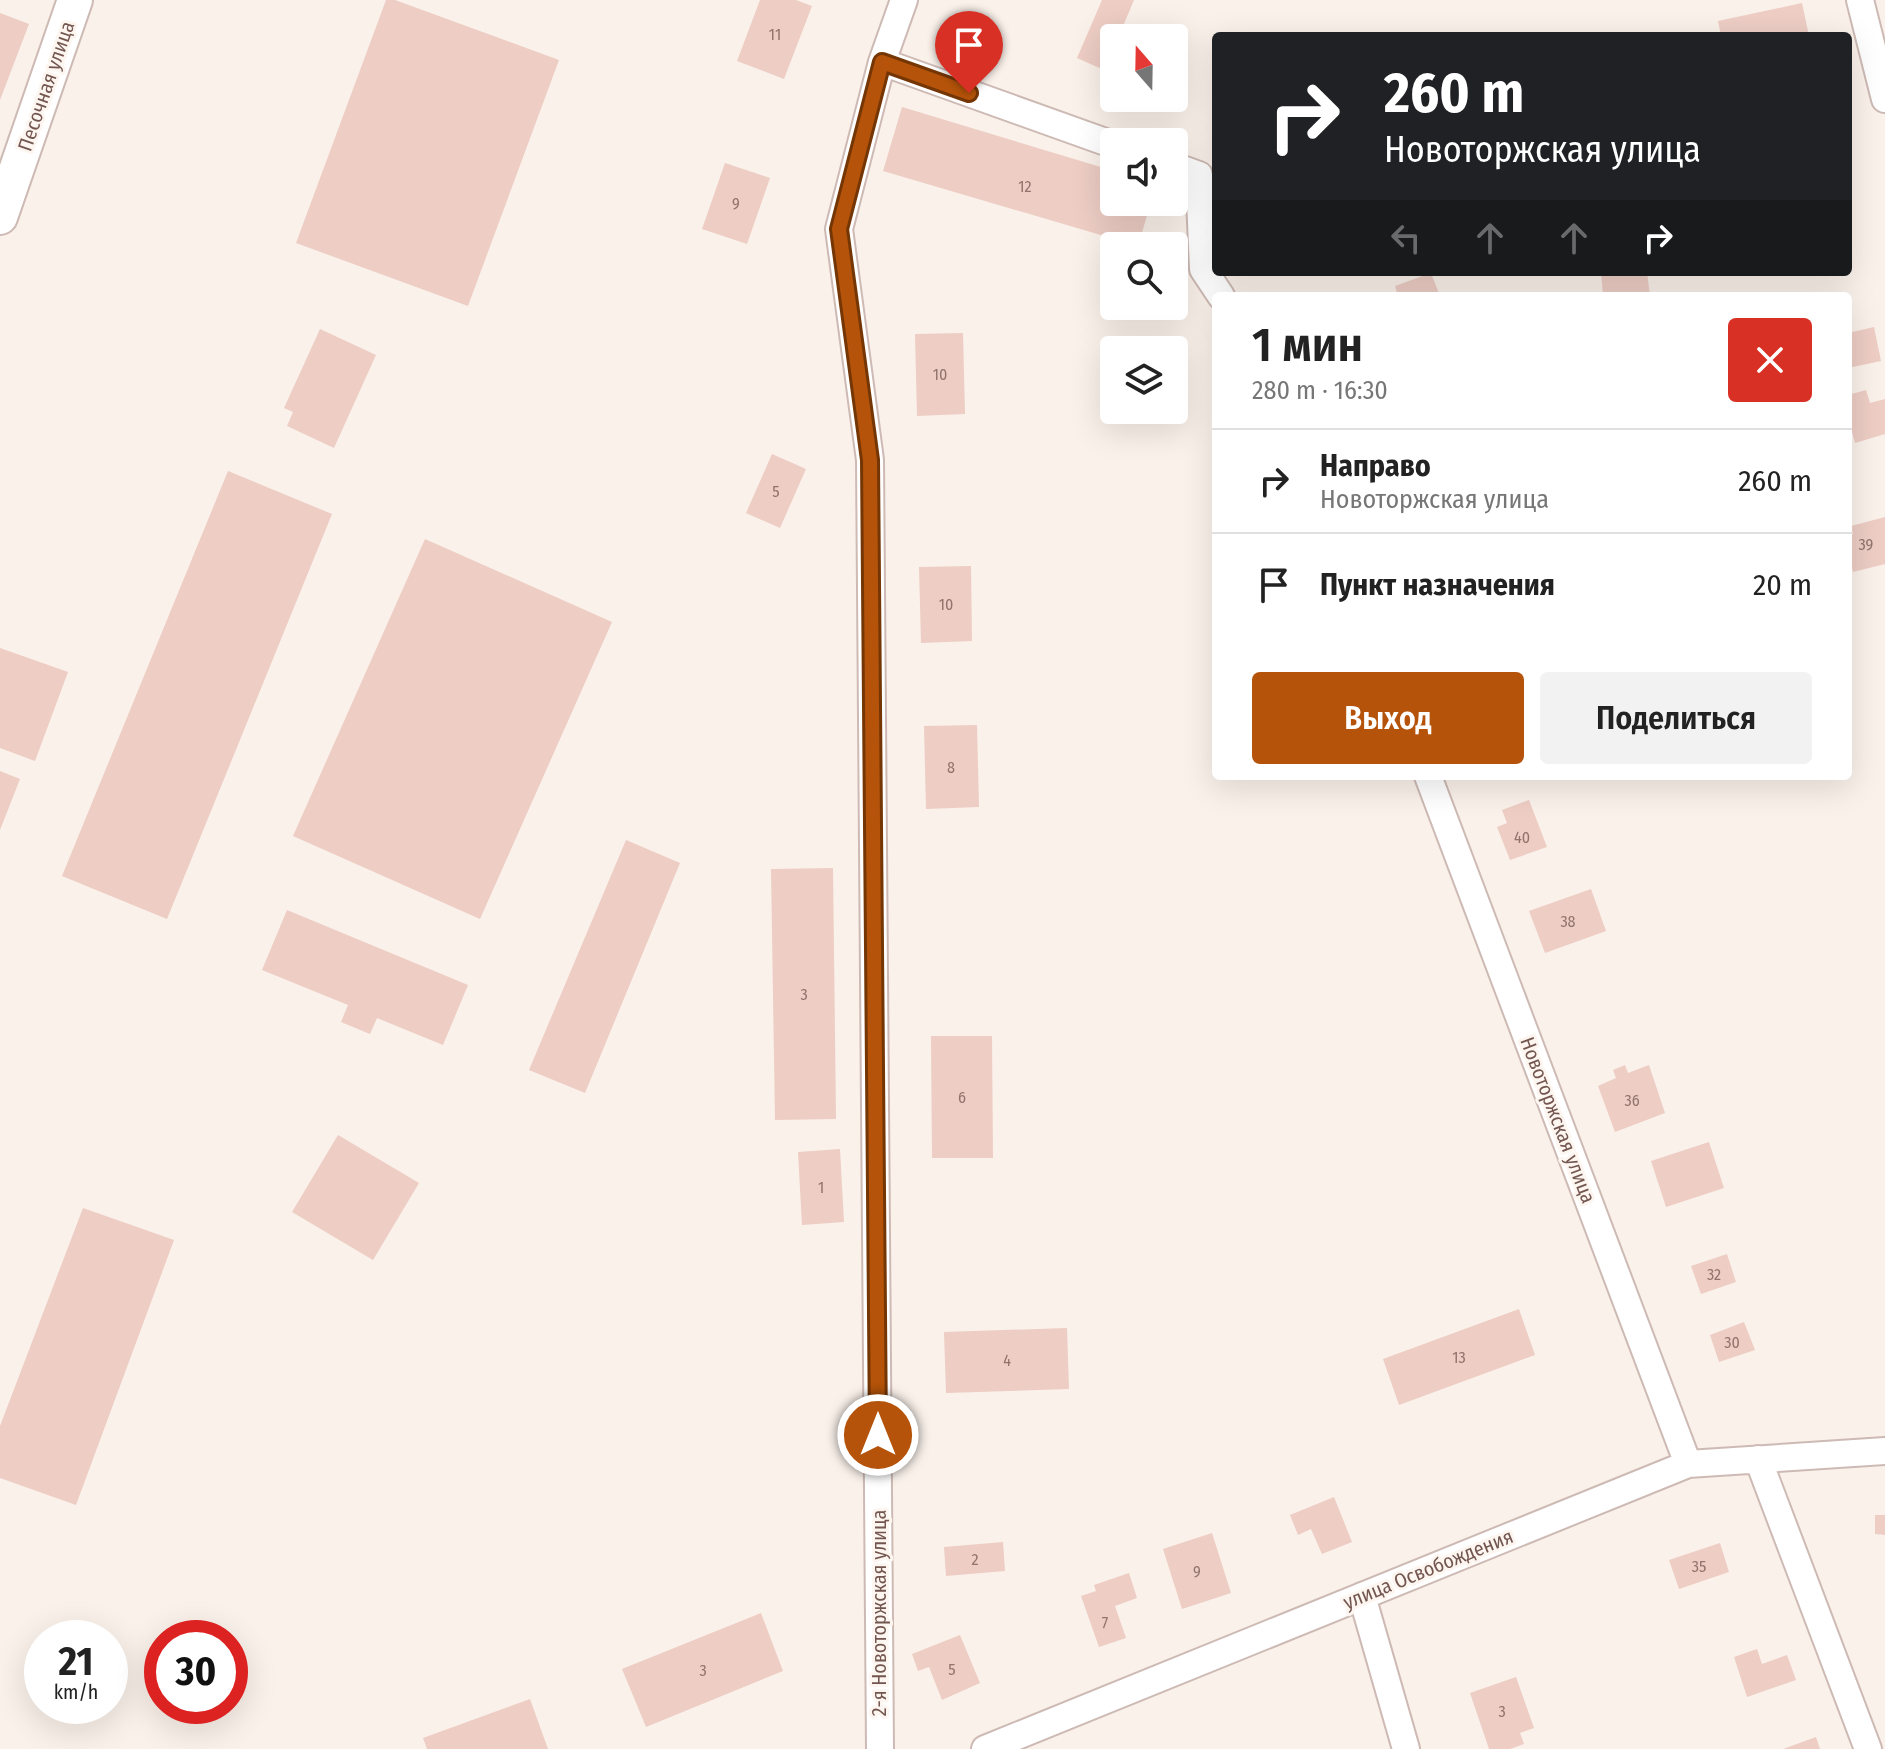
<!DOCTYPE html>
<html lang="ru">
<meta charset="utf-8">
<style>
body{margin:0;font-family:"Fira Sans Condensed",sans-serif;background:#f2f2f2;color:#222;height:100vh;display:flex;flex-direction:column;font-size:30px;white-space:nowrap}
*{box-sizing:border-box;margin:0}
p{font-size:26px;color:#767676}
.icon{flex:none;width:44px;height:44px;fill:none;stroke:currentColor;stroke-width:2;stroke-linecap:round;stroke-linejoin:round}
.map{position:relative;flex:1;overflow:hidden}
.sheet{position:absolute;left:1212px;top:292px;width:640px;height:488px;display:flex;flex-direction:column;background:#fff;border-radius:8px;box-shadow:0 8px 32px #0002}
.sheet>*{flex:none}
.hud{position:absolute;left:1212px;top:32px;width:640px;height:244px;border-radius:8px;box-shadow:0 8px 32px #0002;background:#202124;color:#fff;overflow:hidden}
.needle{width:52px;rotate:340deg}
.fabs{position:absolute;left:1100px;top:24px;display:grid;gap:16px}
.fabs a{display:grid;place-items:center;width:88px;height:88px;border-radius:8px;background:#fff;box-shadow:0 8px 32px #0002;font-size:40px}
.speed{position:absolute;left:24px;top:1620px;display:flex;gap:16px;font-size:40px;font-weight:700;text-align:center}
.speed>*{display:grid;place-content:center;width:104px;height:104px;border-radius:50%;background:#fff;box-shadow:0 8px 32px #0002;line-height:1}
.speed small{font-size:20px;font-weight:400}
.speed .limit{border:12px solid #d22;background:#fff;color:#111}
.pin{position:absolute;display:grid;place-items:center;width:68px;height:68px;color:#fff;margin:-82px -34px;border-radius:50% 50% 50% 0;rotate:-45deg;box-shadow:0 0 8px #0007}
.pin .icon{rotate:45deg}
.me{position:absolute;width:88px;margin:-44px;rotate:0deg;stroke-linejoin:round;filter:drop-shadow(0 0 6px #0008)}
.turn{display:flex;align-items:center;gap:28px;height:168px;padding:0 40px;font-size:36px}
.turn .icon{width:104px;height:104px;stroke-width:2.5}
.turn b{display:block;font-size:56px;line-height:68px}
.lanes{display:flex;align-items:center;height:76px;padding:0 40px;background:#0003;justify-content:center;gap:40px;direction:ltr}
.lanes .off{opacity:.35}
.round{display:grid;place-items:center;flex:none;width:84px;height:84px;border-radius:8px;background:#f2f2f2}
.headline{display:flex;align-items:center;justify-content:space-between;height:136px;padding:0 40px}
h1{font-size:48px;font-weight:600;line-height:60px}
.primary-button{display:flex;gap:16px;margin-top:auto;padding:16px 40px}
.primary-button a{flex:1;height:92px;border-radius:8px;background:#b45309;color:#fff;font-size:32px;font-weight:600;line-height:92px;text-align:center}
.primary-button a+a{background:#f2f2f2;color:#222}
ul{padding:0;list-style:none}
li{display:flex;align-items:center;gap:24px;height:104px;padding:0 40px;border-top:2px solid #e0e0e0}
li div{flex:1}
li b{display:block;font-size:30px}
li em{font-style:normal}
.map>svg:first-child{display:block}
</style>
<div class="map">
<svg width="1885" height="1749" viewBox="0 0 1885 1749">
<rect width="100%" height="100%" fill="#faf1ea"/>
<!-- building -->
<path fill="#edcdc4" d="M386,0H395L559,60L468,306L296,243Z
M760,0H796L812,6L784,79L737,61Z
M1102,0H1134L1118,38H1114V48L1104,70L1077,58Z
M1802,3L1809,36H1721L1718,21Z
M0,13L29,24L0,100Z
M902,107L1114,171V202H1151L1138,246L883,171Z
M725,163L770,178L747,244L702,229Z
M1601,272H1647L1650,296H1603Z
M1431,273L1440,296H1398L1395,286Z
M1874,327L1881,361L1848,368V333Z
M320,329L376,355L334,448L287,426L293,412L284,408Z
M963,333L965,414L917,416L915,334Z
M1866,390L1870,403L1885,399V434L1855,443L1848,417V395Z
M772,454L806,469L780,528L746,513Z
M228,471L332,514L167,919L62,876Z
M1885,517V564L1853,572L1848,552V536L1853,534L1851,526Z
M425,539L612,622L480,919L293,836Z
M971,566L972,641L921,643L919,567Z
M0,648L68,672L35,761L0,748Z
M977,725L979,807L926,809L924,726Z
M0,771L20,779L0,830Z
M1529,800L1547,847L1510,860L1497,827L1507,823L1502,810Z
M626,840L680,863L585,1093L529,1070Z
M833,868L836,1119L775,1120L771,869Z
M1591,889L1606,931L1545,953L1529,911Z
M287,910L468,985L443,1045L377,1018L370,1034L341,1022L348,1005L262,970Z
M931,1036H992L993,1158H932Z
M1625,1065L1628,1073L1649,1065L1665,1113L1615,1132L1598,1086L1616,1078L1613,1070Z
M338,1135L419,1183L373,1260L292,1212Z
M1709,1142L1724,1188L1666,1207L1651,1161Z
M840,1149L844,1222L802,1225L798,1152Z
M83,1208L174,1240L76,1505L0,1478V1426Z
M1727,1254L1736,1282L1701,1294L1691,1266Z
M1519,1309L1535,1355L1399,1405L1383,1359Z
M1744,1322L1755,1350L1719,1362L1710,1335Z
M1067,1328L1069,1389L946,1393L944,1332Z
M1334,1497L1352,1542L1322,1554L1311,1529L1298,1535L1290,1515Z
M1875,1515H1885V1535L1875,1534Z
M1212,1533L1231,1593L1182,1609L1163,1549Z
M1003,1542L1005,1571L946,1576L944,1547Z
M1720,1543L1729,1572L1679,1589L1669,1560Z
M1129,1573L1137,1598L1115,1606L1126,1638L1099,1647L1081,1596L1096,1591L1094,1585Z
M761,1613L783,1671L646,1727L622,1669Z
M960,1635L980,1683L942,1700L929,1667L918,1671L912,1654Z
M1757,1649L1762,1664L1787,1655L1796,1680L1747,1697L1734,1657Z
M1516,1677L1534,1728L1520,1733L1524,1744L1510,1749H1489L1470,1693Z
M530,1699L548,1749H427L423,1738Z
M1816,1737L1820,1749H1783Z"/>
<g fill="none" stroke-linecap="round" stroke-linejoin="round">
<!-- minor casing -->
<g stroke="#cebab4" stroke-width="30">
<path id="minor" d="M1860,0L1885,99
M882,62L1114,145
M1174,166L1199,175L1203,269L1221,296
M1428,776L1688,1464
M1758,1459L1868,1749
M1362,1596L1406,1749
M880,1749L870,460L839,229L882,62L904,0
M985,1749L1688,1464L1885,1451"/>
</g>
<!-- tertiary casing -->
<g stroke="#cebab4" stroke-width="38">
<path id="tertiary" d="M0,217L75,0"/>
</g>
<!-- minor -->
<use href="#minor" stroke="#fff" stroke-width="26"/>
<!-- tertiary -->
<use href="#tertiary" stroke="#fff" stroke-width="34"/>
</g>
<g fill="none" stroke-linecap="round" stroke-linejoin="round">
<!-- route casing -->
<g stroke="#753606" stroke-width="20">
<path id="route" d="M878,1435L870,460L839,229L882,62L969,93"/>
</g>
<!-- route -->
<use href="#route" stroke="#b45309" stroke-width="14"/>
</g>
<g text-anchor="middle" stroke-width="6" stroke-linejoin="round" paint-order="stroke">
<!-- number labels -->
<g font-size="16" fill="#92746d">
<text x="775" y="40">11</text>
<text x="1025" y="192">12</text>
<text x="736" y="209">9</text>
<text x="940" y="380">10</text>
<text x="776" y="497">5</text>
<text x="1866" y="550">39</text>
<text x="946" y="610">10</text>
<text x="951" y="773">8</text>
<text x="1522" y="843">40</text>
<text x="1568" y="927">38</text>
<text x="804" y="1000">3</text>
<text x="962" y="1103">6</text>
<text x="1632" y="1106">36</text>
<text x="821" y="1193">1</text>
<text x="1714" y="1280">32</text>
<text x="1732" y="1348">30</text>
<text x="1459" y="1363">13</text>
<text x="1007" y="1366">4</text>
<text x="975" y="1565">2</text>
<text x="1699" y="1572">35</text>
<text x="1197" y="1577">9</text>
<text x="1105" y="1628">7</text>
<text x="952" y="1675">5</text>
<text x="703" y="1676">3</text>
<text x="1502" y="1717">3</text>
</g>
<!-- street labels -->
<g font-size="20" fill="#735650" stroke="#fdf6f0">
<text transform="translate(46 86) rotate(-71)" y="7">Песочная улица</text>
<text transform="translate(1558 1120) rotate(69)" y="7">Новоторжская улица</text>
<text transform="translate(1428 1569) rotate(-22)" y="7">улица Освобождения</text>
<text transform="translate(879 1613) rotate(-90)" y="7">2-я Новоторжская улица</text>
</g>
</g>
</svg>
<div class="fabs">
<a><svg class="needle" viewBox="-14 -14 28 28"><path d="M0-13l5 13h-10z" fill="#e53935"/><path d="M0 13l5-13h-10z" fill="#767676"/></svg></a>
<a><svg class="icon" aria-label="sound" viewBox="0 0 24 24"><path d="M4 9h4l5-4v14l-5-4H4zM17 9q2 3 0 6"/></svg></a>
<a><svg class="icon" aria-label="search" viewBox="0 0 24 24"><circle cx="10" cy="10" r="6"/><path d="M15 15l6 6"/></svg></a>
<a><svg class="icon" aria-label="layers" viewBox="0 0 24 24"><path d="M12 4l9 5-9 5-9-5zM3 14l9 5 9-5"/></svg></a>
</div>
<div class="speed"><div>21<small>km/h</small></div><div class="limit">30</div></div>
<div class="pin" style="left:969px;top:93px;background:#d93025"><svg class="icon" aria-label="arrive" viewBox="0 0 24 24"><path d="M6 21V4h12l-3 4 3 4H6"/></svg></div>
<svg class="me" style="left:878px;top:1435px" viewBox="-20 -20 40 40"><circle r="17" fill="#b45309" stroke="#fff" stroke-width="3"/><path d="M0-11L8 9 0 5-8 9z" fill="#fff"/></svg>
<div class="hud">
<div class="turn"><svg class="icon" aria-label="right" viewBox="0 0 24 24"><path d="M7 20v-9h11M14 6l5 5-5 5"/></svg><div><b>260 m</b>Новоторжская улица</div></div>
<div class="lanes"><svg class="icon off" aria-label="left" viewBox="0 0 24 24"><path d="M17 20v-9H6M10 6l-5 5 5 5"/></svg><svg class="icon off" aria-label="ahead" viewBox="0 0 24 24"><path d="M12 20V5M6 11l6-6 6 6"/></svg><svg class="icon off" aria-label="ahead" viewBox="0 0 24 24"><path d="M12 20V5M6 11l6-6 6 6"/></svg><svg class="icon" aria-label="right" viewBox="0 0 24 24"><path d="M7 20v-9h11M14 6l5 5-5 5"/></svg></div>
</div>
<section class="sheet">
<div class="headline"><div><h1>1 мин</h1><p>280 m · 16:30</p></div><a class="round" style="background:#d93025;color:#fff"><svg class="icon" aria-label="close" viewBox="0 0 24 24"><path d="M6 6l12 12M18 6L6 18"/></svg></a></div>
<ul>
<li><svg class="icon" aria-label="right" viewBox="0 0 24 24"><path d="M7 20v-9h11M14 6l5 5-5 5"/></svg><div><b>Направо</b><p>Новоторжская улица</p></div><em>260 m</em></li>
<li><svg class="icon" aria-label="arrive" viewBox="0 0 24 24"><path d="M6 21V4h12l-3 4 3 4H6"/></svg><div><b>Пункт назначения</b></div><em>20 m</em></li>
</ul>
<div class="primary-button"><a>Выход</a><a>Поделиться</a></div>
</section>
</div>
